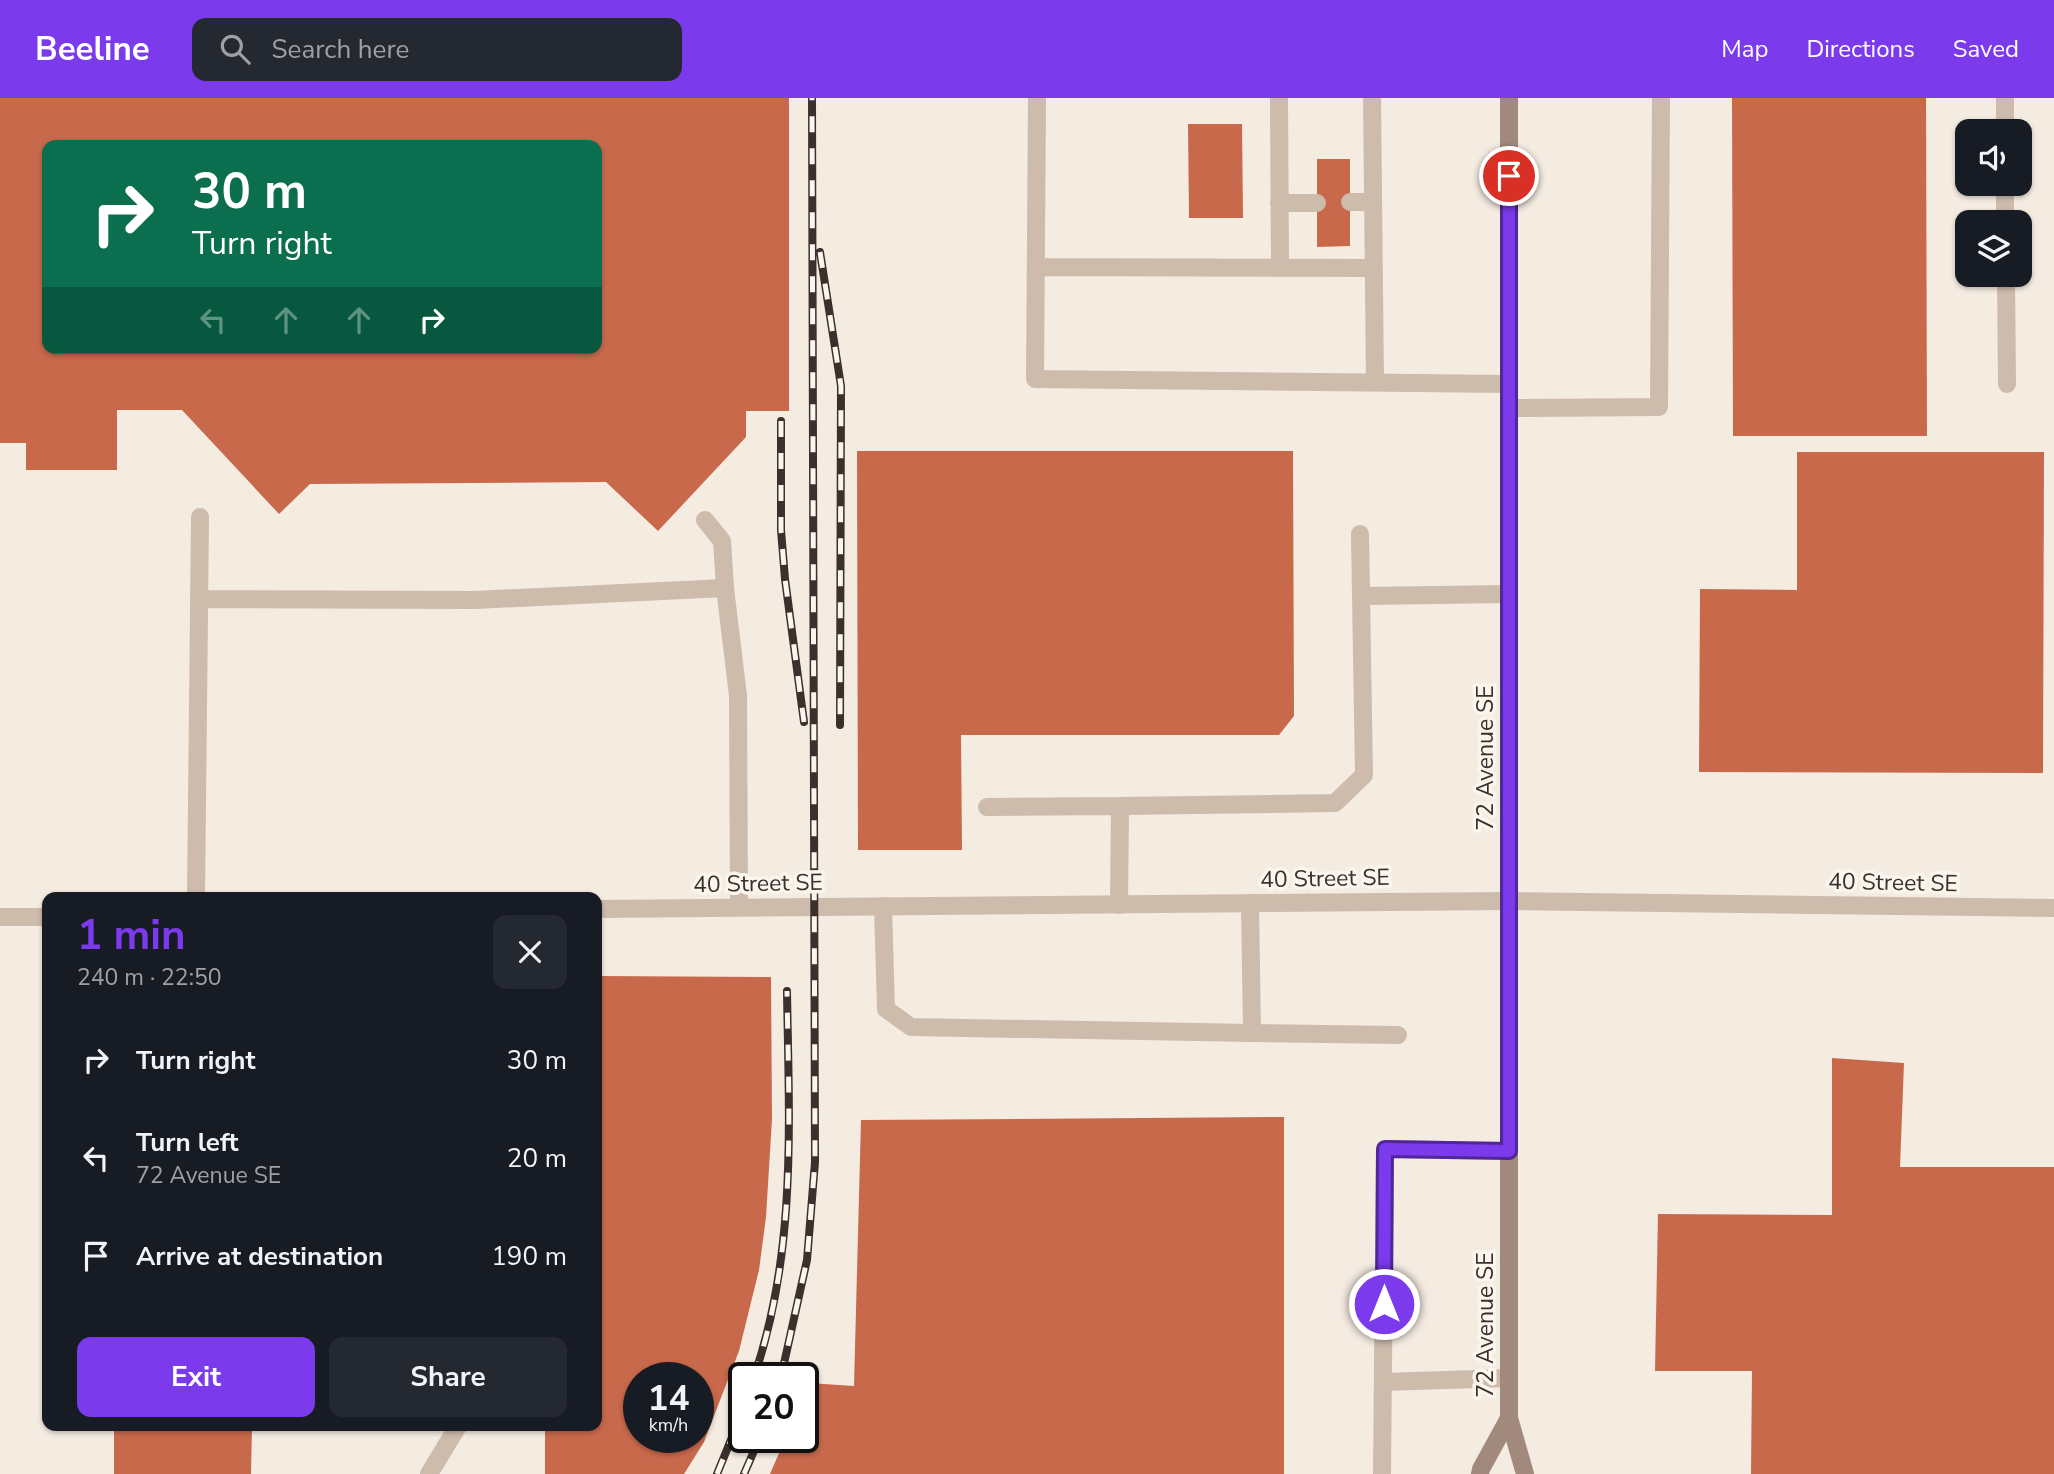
<!DOCTYPE html>
<meta charset="utf-8">
<style>
body{margin:0;font-family:"Nunito Sans",sans-serif;background:#242831;color:#f1f3f6;height:100vh;display:flex;flex-direction:column;font-size:26px;white-space:nowrap}
*{box-sizing:border-box;margin:0}
p{font-size:23px;color:#9ea1a6}
.icon{flex:none;width:38px;height:38px;fill:none;stroke:currentColor;stroke-width:2;stroke-linecap:round;stroke-linejoin:round}
.map{position:relative;flex:1;overflow:hidden}
.panel{position:absolute;left:42px;top:794px;width:560px;height:539px;display:flex;flex-direction:column;background:#171b24;border-radius:14px;box-shadow:0 2px 5px #0004}
.panel>*{flex:none}
.hud{position:absolute;left:42px;top:42px;width:560px;height:214px;border-radius:14px;box-shadow:0 2px 5px #0004;background:#0b6e4f;color:#fff;overflow:hidden}
.controls{position:absolute;left:1955px;top:21px;display:grid;gap:14px}
.controls a{display:grid;place-items:center;width:77px;height:77px;border-radius:14px;background:#171b24;box-shadow:0 2px 5px #0004;font-size:35px}
.speed{position:absolute;left:623px;top:1264px;display:flex;gap:14px;font-size:35px;font-weight:700;text-align:center}
.speed>*{display:grid;place-content:center;width:91px;height:91px;border-radius:50%;background:#171b24;box-shadow:0 2px 5px #0004;line-height:1}
.speed small{font-size:18px;font-weight:400}
.speed .limit{border:4px solid #111;border-radius:10px;background:#fff;color:#111}
.pin{position:absolute;display:grid;place-items:center;width:60px;height:60px;color:#fff;margin:-30px;border:4px solid #fff;border-radius:50%;box-shadow:0 2px 7px #0007}
.me{position:absolute;width:77px;margin:-38px;rotate:0deg;stroke-linejoin:round;filter:drop-shadow(0 0 5px #0008)}
.turn{display:flex;align-items:center;gap:24px;height:147px;padding:0 35px;font-size:32px}
.turn .icon{width:91px;height:91px;stroke-width:2.5}
.turn b{display:block;font-size:49px;line-height:60px}
.lanes{display:flex;align-items:center;height:66px;padding:0 35px;background:#0003;justify-content:center;gap:35px;direction:ltr}
.lanes .off{opacity:.35}
.round{display:grid;place-items:center;flex:none;width:74px;height:74px;border-radius:14px;background:#242831}
.summary{display:flex;align-items:center;justify-content:space-between;height:119px;padding:0 35px}
h1{font-size:42px;font-weight:700;line-height:52px;color:#7c3aed}
.primary-button{display:flex;gap:14px;margin-top:auto;padding:14px 35px}
.primary-button a{flex:1;height:80px;border-radius:14px;background:#7c3aed;color:#fff;font-size:28px;font-weight:700;line-height:80px;text-align:center}
.primary-button a+a{background:#242831;color:#f1f3f6}
ul{padding:0;list-style:none}
li{display:flex;align-items:center;gap:21px;height:98px;padding:0 35px}
li div{flex:1}
li b{display:block;font-size:26px}
li em{font-style:normal}
header{display:flex;align-items:center;gap:42px;box-sizing:border-box;height:98px;padding:0 35px;background:#7c3aed;color:#fff}
header strong{font-size:33px}
nav{display:flex;gap:38px;margin-inline-start:auto;font-size:24px}
.search{width:490px;height:63px;background:#242831;display:flex;align-items:center;gap:18px;box-sizing:border-box;padding:0 24px;border-radius:14px;color:#9ea1a6;font-size:26px}
.map>svg:first-child{display:block}
</style>
<header>
<strong>Beeline</strong>
<div class="search"><svg class="icon" aria-label="search" viewBox="0 0 24 24"><circle cx="10" cy="10" r="6"/><path d="M15 15l6 6"/></svg>Search here</div>
<nav><a>Map</a><a>Directions</a><a>Saved</a></nav>
</header>
<div class="map">
<svg width="2054" height="1376" viewBox="0 0 2054 1376">
<rect width="100%" height="100%" fill="#f4ebe1"/>
<!-- building -->
<path fill="#c8694b" fill-rule="evenodd" d="M0,0H789V313H746V339L658,433L606,384L310,386L279,416L182,312H117V372H26V345H0ZM47,47H597V250H47Z
M1732,0H1926L1927,338H1733Z
M1188,26H1242L1243,120H1189Z
M1317,61H1350V148L1317,149Z
M857,353H1293L1294,618L1279,637H961L962,752H858Z
M1797,354H2044L2043,675L1699,674L1700,491L1797,492Z
M597,878L771,879L772,1021L766,1119L759,1172L739,1253L704,1344L684,1376H545V1328H597ZM639,1279H698V1339H639Z
M1832,960L1904,965L1900,1069H2054V1376H1751L1752,1273H1655L1658,1116L1832,1117Z
M1284,1019V1376H770L786,1339H803V1298L809,1285L854,1288L861,1022Z
M114,1328H252L251,1376H114Z"/>
<g fill="none" stroke-linecap="round" stroke-linejoin="round">
<!-- lane -->
<path stroke="#cdbbac" stroke-width="18" d="M1037,0L1035,281L1509,286
M1279,0L1280,170
M1372,0L1375,284
M2005,0V33
M2005,86V124
M1350,104H1373
M1279,105H1317
M1036,169L1373,170
M2006,177L2007,286
M1509,310L1659,309L1661,0
M725,490L738,598L739,809
M1362,498L1509,496
M199,501L475,502L725,490L722,443L705,422
M1120,708L1335,705L1364,677L1360,436
M987,709L1120,708L1119,807
M196,800L200,419
M883,808L886,911L911,929L1252,935L1250,805
M1252,935L1398,937
M1383,1284L1509,1280
M429,1376L458,1328
M1382,1376L1385,1051L1509,1053"/>
<!-- street -->
<path stroke="#cdbbac" stroke-width="18" d="M597,811L1509,803L2054,810
M0,819H47"/>
<!-- secondary -->
<path stroke="#a18a7d" stroke-width="18" d="M1509,0V1320L1525,1376
M1480,1376L1481,1371L1509,1320"/>
<!-- rail casing -->
<g stroke="#3b302b" stroke-width="8">
<path id="rail" d="M820,154L841,288L840,627
M781,323V432L785,481L804,624
M754,1279C797,1153 789,1024 787,893
M781,1279L807,1162L815,1064L812,0
M717,1376L744,1310
M744,1376L760,1339"/>
</g>
<!-- rail -->
<use href="#rail" stroke="#fbf5ee" stroke-width="5" stroke-dasharray="16" stroke-linecap="butt"/>
</g>
<g fill="none" stroke-linecap="round" stroke-linejoin="round">
<!-- route casing -->
<g stroke="#51269a" stroke-width="18">
<path id="route" d="M1384,1206L1385,1051L1509,1053V78"/>
</g>
<!-- route -->
<use href="#route" stroke="#7c3aed" stroke-width="12"/>
</g>
<g text-anchor="middle" stroke-width="7" stroke-linejoin="round" paint-order="stroke">
<!-- street labels -->
<g font-size="23" fill="#3b302b" stroke="#fbf5ee">
<text transform="translate(1485 660) rotate(-90)" y="8">72 Avenue SE</text>
<text transform="translate(1325 780) rotate(-1)" y="8">40 Street SE</text>
<text transform="translate(1893 784) rotate(1)" y="8">40 Street SE</text>
<text transform="translate(758 785) rotate(-1)" y="8">40 Street SE</text>
<text transform="translate(1485 1227) rotate(-90)" y="8">72 Avenue SE</text>
</g>
</g>
</svg>
<div class="controls">
<a><svg class="icon" aria-label="sound" viewBox="0 0 24 24"><path d="M4 9h4l5-4v14l-5-4H4zM17 9q2 3 0 6"/></svg></a>
<a><svg class="icon" aria-label="layers" viewBox="0 0 24 24"><path d="M12 4l9 5-9 5-9-5zM3 14l9 5 9-5"/></svg></a>
</div>
<div class="speed"><div>14<small>km/h</small></div><div class="limit">20</div></div>
<div class="pin" style="left:1509px;top:78px;background:#d93025"><svg class="icon" aria-label="arrive" viewBox="0 0 24 24"><path d="M6 21V4h12l-3 4 3 4H6"/></svg></div>
<svg class="me" style="left:1384px;top:1206px" viewBox="-20 -20 40 40"><circle r="17" fill="#7c3aed" stroke="#fff" stroke-width="3"/><path d="M0-11L8 9 0 5-8 9z" fill="#fff"/></svg>
<div class="hud">
<div class="turn"><svg class="icon" aria-label="right" viewBox="0 0 24 24"><path d="M7 20v-9h11M14 6l5 5-5 5"/></svg><div><b>30 m</b>Turn right</div></div>
<div class="lanes"><svg class="icon off" aria-label="left" viewBox="0 0 24 24"><path d="M17 20v-9H6M10 6l-5 5 5 5"/></svg><svg class="icon off" aria-label="ahead" viewBox="0 0 24 24"><path d="M12 20V5M6 11l6-6 6 6"/></svg><svg class="icon off" aria-label="ahead" viewBox="0 0 24 24"><path d="M12 20V5M6 11l6-6 6 6"/></svg><svg class="icon" aria-label="right" viewBox="0 0 24 24"><path d="M7 20v-9h11M14 6l5 5-5 5"/></svg></div>
</div>
<section class="panel">
<div class="summary"><div><h1>1 min</h1><p>240 m · 22:50</p></div><a class="round"><svg class="icon" aria-label="close" viewBox="0 0 24 24"><path d="M6 6l12 12M18 6L6 18"/></svg></a></div>
<ul>
<li><svg class="icon" aria-label="right" viewBox="0 0 24 24"><path d="M7 20v-9h11M14 6l5 5-5 5"/></svg><div><b>Turn right</b></div><em>30 m</em></li>
<li><svg class="icon" aria-label="left" viewBox="0 0 24 24"><path d="M17 20v-9H6M10 6l-5 5 5 5"/></svg><div><b>Turn left</b><p>72 Avenue SE</p></div><em>20 m</em></li>
<li><svg class="icon" aria-label="arrive" viewBox="0 0 24 24"><path d="M6 21V4h12l-3 4 3 4H6"/></svg><div><b>Arrive at destination</b></div><em>190 m</em></li>
</ul>
<div class="primary-button"><a>Exit</a><a>Share</a></div>
</section>
</div>
